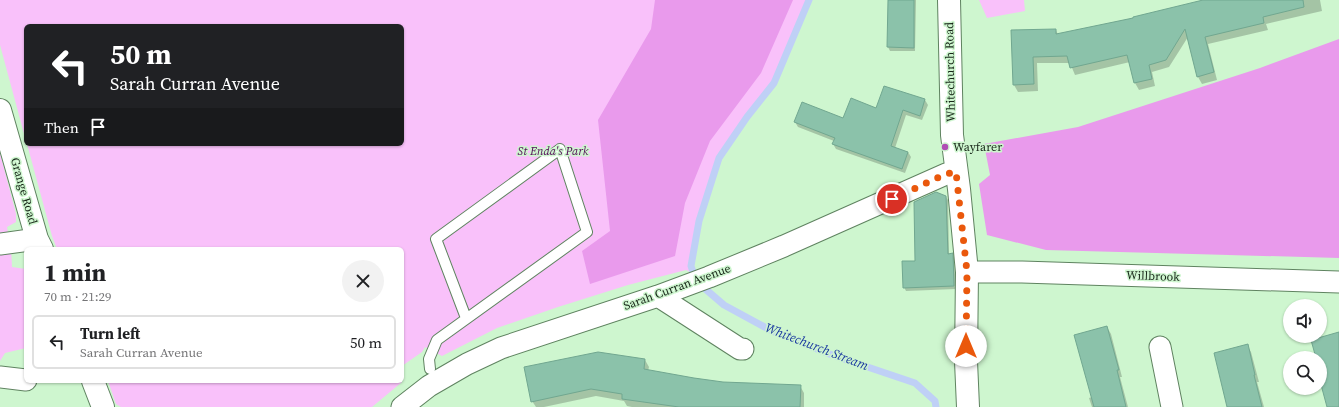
<!DOCTYPE html>
<meta charset="utf-8">
<style>
body{margin:0;font-family:"Source Serif 4",serif;background:#f2f2f2;color:#202124;height:100vh;display:flex;flex-direction:column;font-size:15px;white-space:nowrap}
*{box-sizing:border-box;margin:0}
p{font-size:13px;color:#757577}
.icon{flex:none;width:22px;height:22px;fill:none;stroke:currentColor;stroke-width:2;stroke-linecap:round;stroke-linejoin:round}
.map{position:relative;flex:1;overflow:hidden}
.side{position:absolute;left:24px;top:247px;width:380px;height:136px;display:flex;flex-direction:column;background:#fff;border-radius:6px;box-shadow:0 1px 3px #0004}
.side>*{flex:none}
.hud{position:absolute;left:24px;top:24px;width:380px;height:122px;border-radius:6px;box-shadow:0 1px 3px #0004;background:#202124;color:#fff;overflow:hidden}
.tools{position:absolute;left:1283px;top:299px;display:grid;gap:8px}
.tools a{display:grid;place-items:center;width:44px;height:44px;border-radius:50%;background:#fff;box-shadow:0 1px 3px #0004;font-size:20px}
.pin{position:absolute;display:grid;place-items:center;width:34px;height:34px;color:#fff;margin:-17px;border:2px solid #fff;border-radius:50%;box-shadow:0 1px 4px #0007}
.me{position:absolute;width:44px;margin:-22px;rotate:0deg;stroke-linejoin:round;filter:drop-shadow(0 0 3px #0008)}
.turn{display:flex;align-items:center;gap:14px;height:84px;padding:0 20px;font-size:18px}
.turn .icon{width:52px;height:52px;stroke-width:2.5}
.turn b{display:block;font-size:28px;line-height:34px}
.then{display:flex;align-items:center;height:38px;padding:0 20px;background:#0003;gap:8px;font-size:15px}
.round{display:grid;place-items:center;flex:none;width:42px;height:42px;border-radius:21px;background:#f2f2f2}
.head{display:flex;align-items:center;justify-content:space-between;height:68px;padding:0 20px}
h1{font-size:24px;font-weight:700;line-height:30px}
ul{padding:0;list-style:none}
li{display:flex;align-items:center;gap:12px;height:54px;margin:0 8px 6px;padding:0 12px;border:2px solid #e0e0e0;border-radius:6px}
li div{flex:1}
li b{display:block;font-size:15px}
li em{font-style:normal}
.map>svg:first-child{display:block}
</style>
<div class="map">
<svg width="1339" height="407" viewBox="0 0 1339 407">
<rect width="100%" height="100%" fill="#cef6cf"/>
<!-- green -->
<path fill="#f9c1fa" d="M0,0H809L774,83L717,156L697,219L689,265L692,273L686,270L628,285L558,307L497,328L442,356L425,347L422,352L402,366V382L372,407H121L116,404L108,381H402V249H57L52,236L27,144H402V26H26V141L0,45Z
M979,0H1024L1025,11L987,18Z
M0,153L16,214V222L7,227L11,248L12,267L26,269V348L5,353L0,361Z"/>
<!-- forest -->
<path fill="#e99aec" d="M655,0H793L761,73L710,141L685,203L675,256L590,284L582,251L610,231L598,120L651,29Z
M1339,39V258L1046,250L987,235L979,184L990,175L984,144L1078,127L1260,68Z"/>
<!-- shadow -->
<path fill="#0003" d="M889,0H916L915,51H890L888,47Z
M1213,0H1321H1320L1322,11L1266,24L1268,30L1208,44L1217,80L1202,84L1198,77L1188,37L1169,67L1152,72L1155,86L1139,90L1135,83L1130,62L1075,75L1070,63H1037L1038,91L1018,92L1014,85L1012,31L1056,30L1058,35Z
M925,100L928,105L922,120L906,115L895,148L908,152L911,157L905,173L836,149L833,144L834,141L798,127L795,122L844,119L877,109Z
M946,197L948,200L949,255L952,254L954,258L956,289L906,291L904,287Z
M1107,327L1111,334L1122,377H1120L1128,407H1092L1089,398L1092,397Z
M1247,345L1251,352L1259,382H1257L1264,407H1228Z
M645,360L649,367L648,371L723,383L800,386L804,393V407H632L627,406L624,401L596,396L544,407H536L532,401Z"/>
<g fill="none" stroke-linecap="round" stroke-linejoin="round">
<!-- stream -->
<path stroke="#bfd0f6" stroke-width="7" d="M809,0L774,83L747,117L719,158L699,221L691,266L696,281L724,305L772,331L832,355L915,383L935,401L936,407"/>
</g>
<!-- building -->
<path fill="#8bc2aa" stroke="#71a790" d="M888,0H914V48L887,47Z
M1203,0H1303L1304,7L1263,17L1264,23L1205,37L1214,72L1197,77L1185,29L1166,60L1149,65L1152,79L1134,83L1127,55L1070,68L1067,56L1033,57L1034,84L1013,85L1011,30L1056,29V34L1133,18V17Z
M884,86L925,99L920,116L903,110L891,146L908,152L902,169L832,144L835,138L794,122L802,102L843,118L851,98L876,108Z
M936,192L946,196L948,254L953,253L954,286L903,288L902,261H915L914,202Z
M1107,326L1119,370H1117L1126,407H1094L1074,335Z
M1339,332V407H1327L1320,381V358H1316L1311,340Z
M1248,344L1255,375H1254L1262,407H1227L1214,353Z
M598,352L645,359L644,369L694,378L723,382L801,385L800,407H679L622,399V394L591,389L531,402L524,367Z"/>
<g fill="none" stroke-linecap="round" stroke-linejoin="round">
<!-- service casing -->
<g stroke="#5f8360" stroke-width="12">
<path id="service" d="M430,369L429,359L437,340L587,232L560,149L436,239L466,318"/>
</g>
<!-- minor casing -->
<g stroke="#5f8360" stroke-width="23">
<path id="minor" d="M0,244L37,239
M967,272H1022L1339,282
M658,296L740,349H743
M1160,347L1172,407
M0,377L26,380
M402,407L429,386L467,364L501,348L658,296L709,277L784,246L946,174L956,171"/>
</g>
<!-- tertiary casing -->
<g stroke="#5f8360" stroke-width="24">
<path id="tertiary" d="M949,0L952,135L959,189L967,272L966,361L968,407"/>
</g>
<!-- secondary casing -->
<g stroke="#5f8360" stroke-width="24">
<path id="secondary" d="M0,110L37,239L42,249
M93,381L103,407"/>
</g>
<!-- service -->
<use href="#service" stroke="#fff" stroke-width="10"/>
<!-- minor -->
<use href="#minor" stroke="#fff" stroke-width="21"/>
<!-- tertiary -->
<use href="#tertiary" stroke="#fff" stroke-width="22"/>
<!-- secondary -->
<use href="#secondary" stroke="#fff" stroke-width="22"/>
</g>
<g fill="none" stroke-linecap="round" stroke-linejoin="round">
<!-- route -->
<path stroke="#ea580c" stroke-width="7" stroke-dasharray="0 12.6" d="M892,199L946,174L956,172L967,272L966,346"/>
</g>
<!-- markers -->
<circle fill="#b04eb5" stroke="#cef6cf" stroke-width="1.5" cx="945" cy="147" r="4"/>
<g text-anchor="middle" stroke-width="3" stroke-linejoin="round" paint-order="stroke">
<!-- street labels -->
<g font-size="12" fill="#172618" stroke="#cef6cf">
<text transform="translate(950 72) rotate(-91)" y="4">Whitechurch Road</text>
<text transform="translate(24 191) rotate(74)" y="4">Grange Road</text>
<text transform="translate(1153 276) rotate(2)" y="4">Willbrook</text>
<text transform="translate(677 287) rotate(-20)" y="4">Sarah Curran Avenue</text>
</g>
<!-- poi labels -->
<g font-size="12" fill="#172618" stroke="#cef6cf" text-anchor="start">
<text x="953" y="151">Wayfarer</text>
</g>
<!-- park labels -->
<g font-size="12" font-style="italic" fill="#530a57" stroke="#cef6cf">
<text x="553" y="155">St Enda's Park</text>
</g>
<!-- water labels -->
<g font-size="13" font-style="italic" fill="#1938a0" stroke="#cef6cf">
<text transform="translate(817 346) rotate(21)" y="5">Whitechurch Stream</text>
</g>
</g>
</svg>
<div class="tools">
<a><svg class="icon" aria-label="sound" viewBox="0 0 24 24"><path d="M4 9h4l5-4v14l-5-4H4zM17 9q2 3 0 6"/></svg></a>
<a><svg class="icon" aria-label="search" viewBox="0 0 24 24"><circle cx="10" cy="10" r="6"/><path d="M15 15l6 6"/></svg></a>
</div>
<div class="pin" style="left:892px;top:199px;background:#d93025"><svg class="icon" aria-label="arrive" viewBox="0 0 24 24"><path d="M6 21V4h12l-3 4 3 4H6"/></svg></div>
<svg class="me" style="left:966px;top:346px" viewBox="-20 -20 40 40"><circle r="19" fill="#fff"/><path d="M0-13L10 11 0 6-10 11z" fill="#ea580c"/></svg>
<div class="hud">
<div class="turn"><svg class="icon" aria-label="left" viewBox="0 0 24 24"><path d="M17 20v-9H6M10 6l-5 5 5 5"/></svg><div><b>50 m</b>Sarah Curran Avenue</div></div>
<div class="then">Then<svg class="icon" aria-label="arrive" viewBox="0 0 24 24"><path d="M6 21V4h12l-3 4 3 4H6"/></svg></div>
</div>
<section class="side">
<div class="head"><div><h1>1 min</h1><p>70 m · 21:29</p></div><a class="round"><svg class="icon" aria-label="close" viewBox="0 0 24 24"><path d="M6 6l12 12M18 6L6 18"/></svg></a></div>
<ul>
<li><svg class="icon" aria-label="left" viewBox="0 0 24 24"><path d="M17 20v-9H6M10 6l-5 5 5 5"/></svg><div><b>Turn left</b><p>Sarah Curran Avenue</p></div><em>50 m</em></li>
</ul>
</section>
</div>
